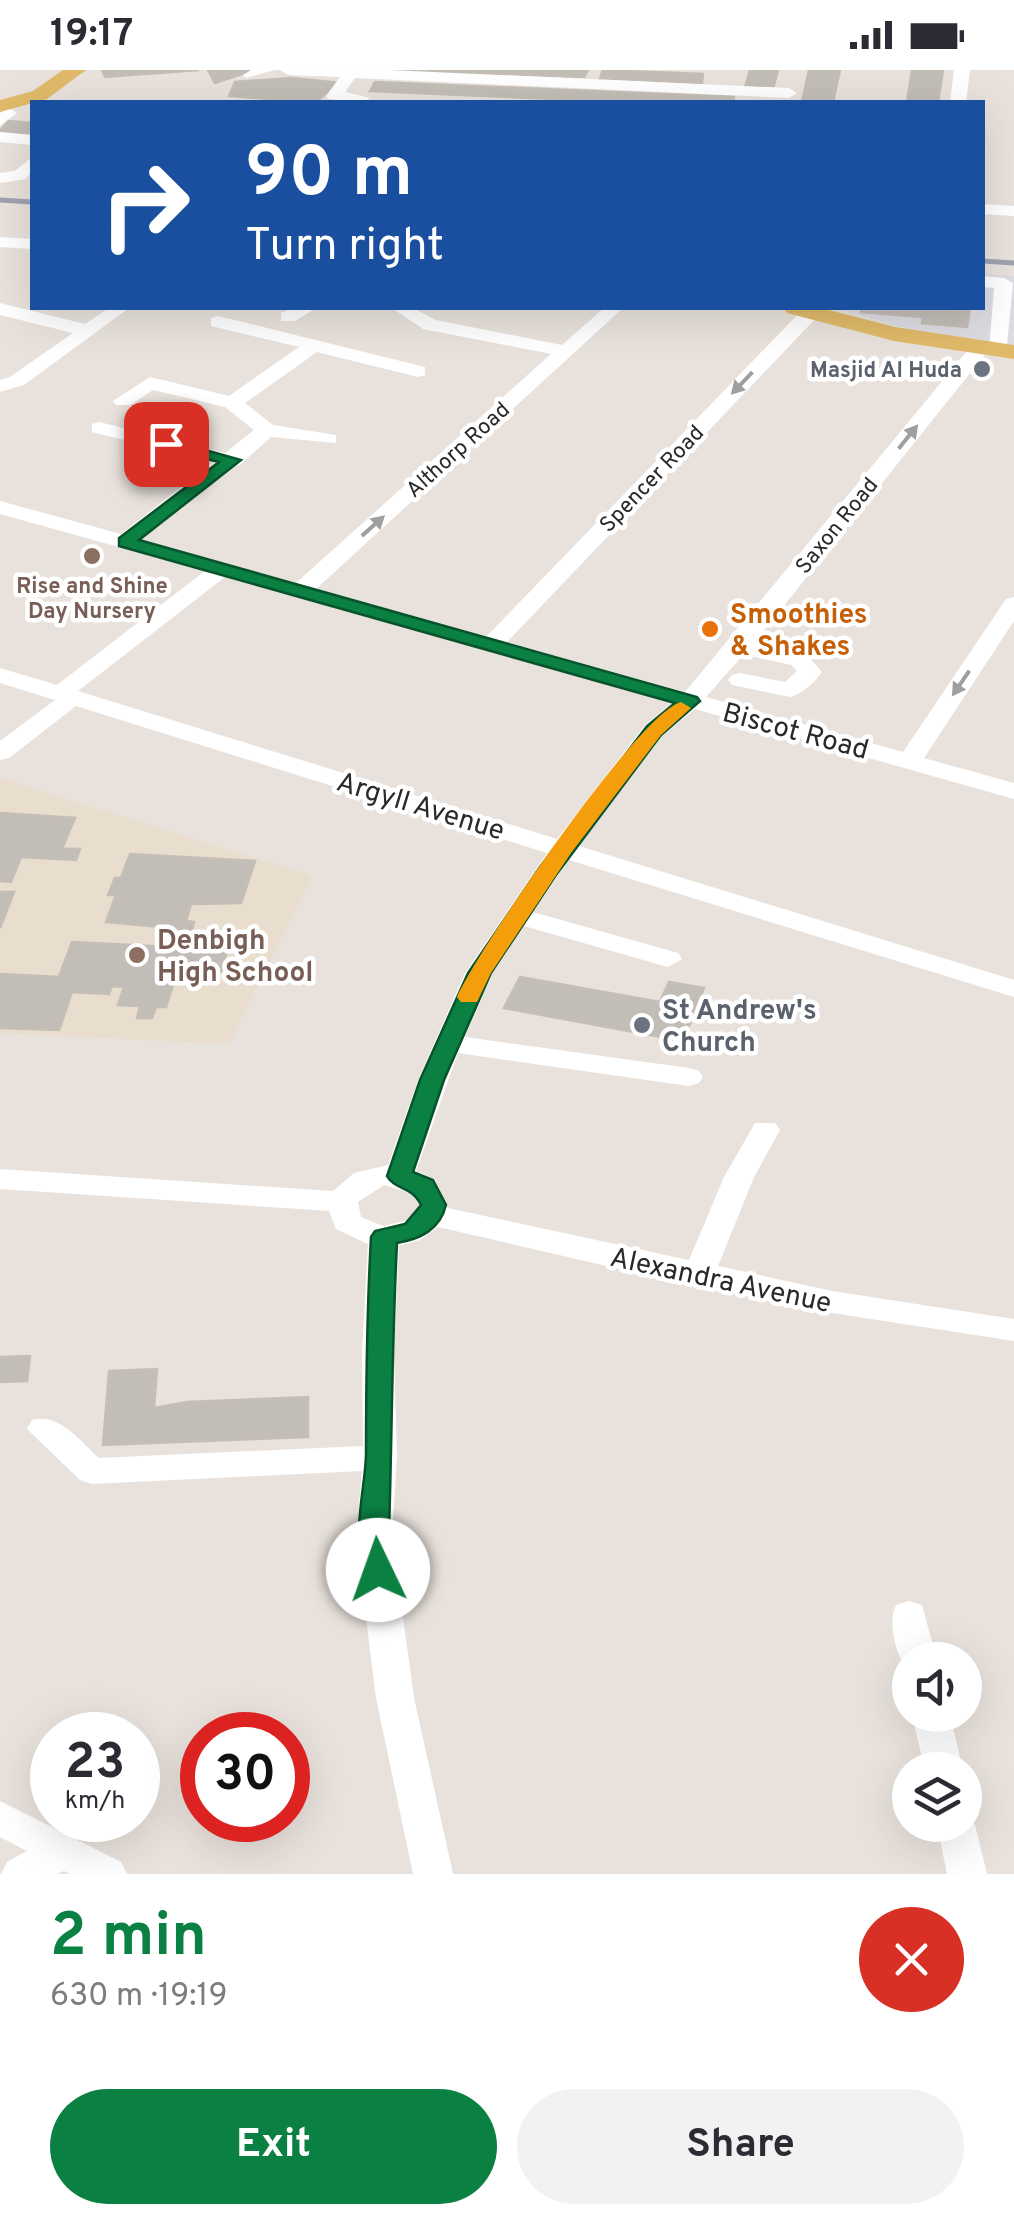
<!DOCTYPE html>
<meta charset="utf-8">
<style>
body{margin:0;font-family:Overpass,sans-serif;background:#f2f2f3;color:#2b2b33;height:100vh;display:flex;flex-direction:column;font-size:38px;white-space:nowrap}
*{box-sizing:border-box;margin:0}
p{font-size:32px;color:#7c7c81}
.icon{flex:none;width:55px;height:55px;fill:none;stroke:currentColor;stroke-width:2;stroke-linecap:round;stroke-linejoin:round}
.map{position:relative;height:1804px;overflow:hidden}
.side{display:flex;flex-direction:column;background:#fff;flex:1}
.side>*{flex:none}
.guide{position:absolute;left:30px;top:30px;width:955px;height:210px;border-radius:0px;box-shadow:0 10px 40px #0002;background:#1a4fa0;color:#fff;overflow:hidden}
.controls{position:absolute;left:892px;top:1572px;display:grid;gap:20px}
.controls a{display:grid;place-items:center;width:90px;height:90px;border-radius:50%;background:#fff;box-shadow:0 10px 40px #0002;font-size:50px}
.speed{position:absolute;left:30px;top:1642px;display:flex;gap:20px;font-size:50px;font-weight:700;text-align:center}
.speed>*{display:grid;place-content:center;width:130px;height:130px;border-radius:50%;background:#fff;box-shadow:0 10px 40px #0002;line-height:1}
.speed small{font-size:25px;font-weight:400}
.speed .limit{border:15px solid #d22;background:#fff;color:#111}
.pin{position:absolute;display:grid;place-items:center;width:85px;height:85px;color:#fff;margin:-42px;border-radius:20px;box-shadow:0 5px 15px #0006}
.me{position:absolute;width:110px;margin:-55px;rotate:357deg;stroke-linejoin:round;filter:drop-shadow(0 0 8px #0008)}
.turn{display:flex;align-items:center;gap:35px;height:210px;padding:0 50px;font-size:45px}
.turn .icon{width:130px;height:130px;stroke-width:2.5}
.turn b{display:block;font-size:70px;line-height:85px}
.round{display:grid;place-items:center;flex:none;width:105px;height:105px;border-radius:52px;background:#f2f2f3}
.head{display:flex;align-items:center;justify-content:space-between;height:170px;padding:0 50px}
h1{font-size:60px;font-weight:700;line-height:75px;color:#0b8043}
.cta{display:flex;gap:20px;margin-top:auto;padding:20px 50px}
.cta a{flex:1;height:115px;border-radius:60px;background:#0b8043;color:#fff;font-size:40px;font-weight:700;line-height:115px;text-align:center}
.cta a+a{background:#f2f2f3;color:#2b2b33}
.status{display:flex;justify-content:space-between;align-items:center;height:70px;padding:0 50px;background:#fff;direction:ltr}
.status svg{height:28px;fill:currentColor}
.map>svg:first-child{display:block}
</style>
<div class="status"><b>19:17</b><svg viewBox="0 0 49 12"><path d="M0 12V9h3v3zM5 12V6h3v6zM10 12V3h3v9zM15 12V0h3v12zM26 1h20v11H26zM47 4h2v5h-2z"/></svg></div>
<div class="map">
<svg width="1014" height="1804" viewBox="0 0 1014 1804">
<rect width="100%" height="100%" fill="#e9e2dc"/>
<!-- industrial -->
<path fill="#dddce2" d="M983,204L1014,206V275L908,259L834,238H982Z"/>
<!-- education -->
<path fill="#e9ddcd" d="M0,708L312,806L229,974L0,963Z"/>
<!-- building -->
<path fill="#c2bdb7" stroke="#c4beb6" stroke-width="2.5" d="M102,0H199L105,7Z
M208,0H254L215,13Z
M386,0H588L584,7Z
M603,0L703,4L702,13L600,8Z
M750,0H778L773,19L745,17Z
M809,0H840L833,32H802Z
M912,0H943L938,32H907Z
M291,8L340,13L315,32L229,26L235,12Z
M375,12L734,27L733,32H627L370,21Z
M8,51L32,53V64L0,61Z
M862,238H970L967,257L922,253L923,247L861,242Z
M0,743L75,748L62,779H80L76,790L21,787L11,812L0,811Z
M130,784L255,791L241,833L191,834L186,851L194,852L192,860L106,852L116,825H108L115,808H121Z
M0,822H14L0,858Z
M72,872L227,880L221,902L178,900L166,937H156L152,948H137L140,936L118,935L124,917L112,916L109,924L72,922L59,960L0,958V904L59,907Z
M520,907L660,932L669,912L704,918L683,971L504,938Z
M30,1286L27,1311L0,1312V1287Z
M157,1299L154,1338L187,1332L308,1327V1367L103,1375L109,1301Z"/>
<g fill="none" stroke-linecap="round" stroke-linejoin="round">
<!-- minor -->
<path fill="#fff" fill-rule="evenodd" d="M251,0H275L246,8L243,5Z
M280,0H389L789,18L797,23L789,28L355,8L345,22L370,28L363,32L328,29L326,26L340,7L288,5Z
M954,0H970L966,32H950Z
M9,38L17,43L0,56V43Z
M0,62L32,65V75L0,72Z
M32,87V101L26,109L0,113V103L15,101Z
M982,134L1014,136V146L982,144Z
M0,167L32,169V179L0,177Z
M982,206L1004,208L1013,213L1006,284L999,286L989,280L994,218L982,217Z
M0,233L85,254L109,238H129L24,315L0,322V310L10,307L73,263L0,245Z
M293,238H316L295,251H281V243Z
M392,238H413L436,250L562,275L604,238H623L316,519L487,566L803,239L810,238L819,243L817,247L507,572L685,622L973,274H987V282L754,573L807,585L822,602C814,613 802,624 790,627L732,615L728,610L732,605L740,603L785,612L797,601L791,595L744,584L706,627L903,682L1006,529L1014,527V551L924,688L1014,713V729L695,639L663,665L579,776L1014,910V927L569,790L533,842L678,883L682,889L668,897L524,856L493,903L465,967L689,998L699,1001L703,1007L699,1013L689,1016L458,983L416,1101L435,1109L448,1138L689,1190L724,1107L755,1053H775L780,1060L754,1107L718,1196L832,1221L1014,1249V1271L832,1243L698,1217L438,1157L420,1170L399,1176L394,1283L397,1388L392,1467L414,1628L453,1804H413L376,1628L356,1467L362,1401L92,1414L80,1410L27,1359L32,1350C59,1342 80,1371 99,1388L363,1376L362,1283L368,1174L336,1159L329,1141L0,1119V1099L333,1121L354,1103L388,1095L418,1010L465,903L547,783L76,636L9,688L0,690V671L55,630L0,613V598L57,615L205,501L0,444V431L121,464L213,392L92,362V354L99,352L225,383L254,360L225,337L153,320L130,335H116L113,331L150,307L229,326L299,277L211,256V248L218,246L425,297V305L418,307L317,282L245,333L273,355L336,365V373L271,367L240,395L233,397L141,470L296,513L551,284L423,259ZM225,507L673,633L645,655L557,769L78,621ZM384,1115L412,1123L419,1135L409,1150L383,1156L361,1147L358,1132Z
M909,1531L922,1535L937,1590H910V1602C896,1589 887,1552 896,1535Z
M912,1645H950L963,1700H925Z
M0,1731L121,1792L127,1804H70L64,1801L57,1804H1L7,1792L27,1781L0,1767Z
M965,1742L975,1755L987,1804H947L937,1755H965Z"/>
<!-- major -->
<path fill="#e0ba6a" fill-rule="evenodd" d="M63,0H86L47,29L0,42V30L33,21Z
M784,238H821L895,257L1014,275V289L894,271L787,243Z"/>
<!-- rail -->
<path stroke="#9fa3b1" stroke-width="5" d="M0,130L32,132
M982,191L1014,193"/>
</g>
<!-- one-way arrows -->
<defs><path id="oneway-solid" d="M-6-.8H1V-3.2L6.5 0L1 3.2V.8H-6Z" transform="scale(2.5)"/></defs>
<g fill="#9f9f9f">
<use href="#oneway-solid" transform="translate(742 313) rotate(134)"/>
<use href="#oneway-solid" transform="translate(908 367) rotate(-51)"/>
<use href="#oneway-solid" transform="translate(373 456) rotate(-42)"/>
<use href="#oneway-solid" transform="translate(961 613) rotate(124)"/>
</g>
<!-- route -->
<path fill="#0b8043" stroke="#07532c" stroke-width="2.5" d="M166,369L241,390L139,470L697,627L700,631L661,665L556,805L491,903L444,1010L413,1102L433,1110L446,1135C440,1160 420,1169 397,1173C392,1269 392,1366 389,1462C388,1478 396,1493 389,1508L378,1511L368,1508C349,1472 365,1423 366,1385C366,1312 367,1240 371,1167L375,1161L405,1154L421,1135C411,1115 396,1121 387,1106L420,1010L468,903L540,797L647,656L675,633L119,476V468L219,392L160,378L157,374Z"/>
<!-- slow -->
<path fill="#f59e0b" d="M681,632L691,638L661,665L571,783L491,903L477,932H461L457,927C479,878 638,644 681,632Z"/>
<!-- markers -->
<g fill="#6b7280" stroke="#fff" stroke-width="4">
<circle cx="982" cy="299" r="10"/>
<circle cx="642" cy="955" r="10"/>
</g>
<g fill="#8d6e63" stroke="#fff" stroke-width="4">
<circle cx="92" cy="486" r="10"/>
<circle cx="137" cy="885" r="10"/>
</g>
<circle fill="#e8710a" stroke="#fff" stroke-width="4" cx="710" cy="559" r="10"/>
<g text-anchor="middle" stroke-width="9" stroke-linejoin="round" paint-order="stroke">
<!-- far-worship labels -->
<g font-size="22" font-weight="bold" fill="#5b616d" stroke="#fff" text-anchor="end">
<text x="962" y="307">Masjid Al Huda</text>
</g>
<!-- far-street labels -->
<g font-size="22" fill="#292929" stroke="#fff">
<text transform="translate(457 379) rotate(-42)" y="8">Althorp Road</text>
<text transform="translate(651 408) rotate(-46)" y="8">Spencer Road</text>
<text transform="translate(836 455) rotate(-51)" y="8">Saxon Road</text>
</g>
<!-- far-education labels -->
<g font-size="22" font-weight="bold" fill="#785e54" stroke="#fff">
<text x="92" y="523">Rise and Shine<tspan x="92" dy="25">Day Nursery</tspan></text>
</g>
<!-- food labels -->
<g font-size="28" font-weight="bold" fill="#c56008" stroke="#fff" text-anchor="start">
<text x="730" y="553">Smoothies<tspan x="730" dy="32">&amp; Shakes</tspan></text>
</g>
<!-- street labels -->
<g font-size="28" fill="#292929" stroke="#fff">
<text transform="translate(796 660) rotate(15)" y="10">Biscot Road</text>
<text transform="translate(421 735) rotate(17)" y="10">Argyll Avenue</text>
<text transform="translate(721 1209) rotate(12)" y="10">Alexandra Avenue</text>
</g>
<!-- education labels -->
<g font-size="28" font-weight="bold" fill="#785e54" stroke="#fff" text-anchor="start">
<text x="157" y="879">Denbigh<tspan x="157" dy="32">High School</tspan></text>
</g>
<!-- worship labels -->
<g font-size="28" font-weight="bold" fill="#5b616d" stroke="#fff" text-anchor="start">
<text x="662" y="949">St Andrew's<tspan x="662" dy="32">Church</tspan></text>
</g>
</g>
</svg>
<div class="controls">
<a><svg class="icon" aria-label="sound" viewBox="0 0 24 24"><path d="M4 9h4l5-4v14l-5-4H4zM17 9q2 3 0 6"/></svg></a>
<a><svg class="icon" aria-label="layers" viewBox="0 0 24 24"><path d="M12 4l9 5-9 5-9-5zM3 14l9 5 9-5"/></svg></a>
</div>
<div class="speed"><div>23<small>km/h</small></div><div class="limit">30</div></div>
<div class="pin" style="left:166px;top:374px;background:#d93025"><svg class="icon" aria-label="arrive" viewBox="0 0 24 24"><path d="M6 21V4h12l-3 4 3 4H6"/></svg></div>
<svg class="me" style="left:378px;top:1500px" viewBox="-20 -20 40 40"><circle r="19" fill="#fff"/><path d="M0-13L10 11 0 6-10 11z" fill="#0b8043"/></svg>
<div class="guide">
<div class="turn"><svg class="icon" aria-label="right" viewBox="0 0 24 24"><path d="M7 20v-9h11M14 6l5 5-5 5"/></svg><div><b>90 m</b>Turn right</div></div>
</div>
</div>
<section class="side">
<div class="head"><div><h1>2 min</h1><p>630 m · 19:19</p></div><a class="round" style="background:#d93025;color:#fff"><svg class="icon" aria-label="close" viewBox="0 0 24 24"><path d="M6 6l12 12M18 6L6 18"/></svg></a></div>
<div class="cta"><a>Exit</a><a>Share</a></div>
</section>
